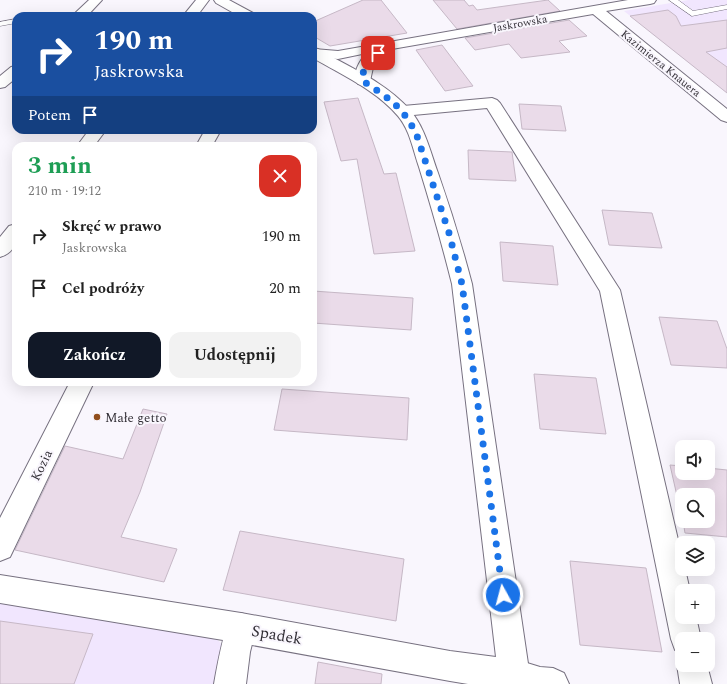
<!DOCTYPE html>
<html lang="pl">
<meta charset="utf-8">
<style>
body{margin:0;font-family:Spectral,serif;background:#f2f2f2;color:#222;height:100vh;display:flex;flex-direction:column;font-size:15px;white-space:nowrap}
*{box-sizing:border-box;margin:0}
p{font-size:13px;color:#767676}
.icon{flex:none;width:22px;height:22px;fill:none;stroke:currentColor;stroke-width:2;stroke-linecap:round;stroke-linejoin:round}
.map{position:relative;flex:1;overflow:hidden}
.side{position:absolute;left:12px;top:142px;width:305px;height:244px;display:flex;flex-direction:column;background:#fff;border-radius:12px;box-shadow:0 4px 16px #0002}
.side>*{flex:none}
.guide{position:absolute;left:12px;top:12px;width:305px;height:122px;border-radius:12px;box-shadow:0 4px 16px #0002;background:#1a4fa0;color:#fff;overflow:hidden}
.tools{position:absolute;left:675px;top:440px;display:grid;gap:8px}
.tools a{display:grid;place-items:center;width:40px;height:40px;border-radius:8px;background:#fff;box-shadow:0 4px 16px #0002;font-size:20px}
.pin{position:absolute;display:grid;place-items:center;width:34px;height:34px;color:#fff;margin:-17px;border-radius:8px;box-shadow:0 2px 6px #0006}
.me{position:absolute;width:44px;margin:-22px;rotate:353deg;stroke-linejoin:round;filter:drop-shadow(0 0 3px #0008)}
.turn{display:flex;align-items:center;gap:14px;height:84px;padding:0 16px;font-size:18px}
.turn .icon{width:52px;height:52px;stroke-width:2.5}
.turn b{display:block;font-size:28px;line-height:34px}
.then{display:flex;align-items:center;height:38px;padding:0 16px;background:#0003;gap:8px;font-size:15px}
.round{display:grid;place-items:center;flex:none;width:42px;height:42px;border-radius:12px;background:#f2f2f2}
.headline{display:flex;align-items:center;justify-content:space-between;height:68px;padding:0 16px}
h1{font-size:24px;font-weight:700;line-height:30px;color:#1e9e55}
.cta{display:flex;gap:8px;margin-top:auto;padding:8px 16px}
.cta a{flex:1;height:46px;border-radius:12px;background:#111827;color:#fff;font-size:16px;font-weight:700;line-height:46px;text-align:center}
.cta a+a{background:#f2f2f2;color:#222}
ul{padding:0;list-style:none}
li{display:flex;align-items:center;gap:12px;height:52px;padding:0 16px}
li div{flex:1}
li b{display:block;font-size:15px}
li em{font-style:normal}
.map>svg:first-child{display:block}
</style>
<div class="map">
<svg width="727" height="684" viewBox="0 0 727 684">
<rect width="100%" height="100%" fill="#f9f6fd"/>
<!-- built -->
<path fill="#f1e6fe" d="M688,0H727V93L624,11Z
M0,603L210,637L219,641L223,647L220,684H0Z"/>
<!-- building -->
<path fill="#eadbe9" stroke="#c6b8c6" d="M363,0H381L407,33L330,46L313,36V22Z
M433,0H464L469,6L473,5L477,10L548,0L560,11L457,29Z
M668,10L676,16L681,26L727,20V48L706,52L727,67V93L630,16Z
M569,20L587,36L559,41L570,52L521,58L509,44L475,50L465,38Z
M442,45L473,86L445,91L416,50Z
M358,98L384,174L396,173L415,251L374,254L357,159L341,161L324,102Z
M519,104L561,106L566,131L522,129Z
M468,150L512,152L516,181L469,179Z
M602,210L652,213L662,248L609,245Z
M500,242L553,246L558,285L503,281Z
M313,291L413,298L411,330L313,323Z
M659,317L717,321L727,349V368L671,365Z
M534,374L596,378L606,434L540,429Z
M282,389L409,398L407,440L274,430Z
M143,409L167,414L140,492L121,537L177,549L164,582L15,550L65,446L123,459Z
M670,465L682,466V473H708V468L727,470V537L685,533L683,521H708V495H682V518Z
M240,531L404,559L396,621L223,590Z
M570,561L646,568L662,652L580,645Z
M0,621L93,634L74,684H0Z
M318,662L382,674L381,684H315Z"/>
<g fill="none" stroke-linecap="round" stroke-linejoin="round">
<!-- lane casing -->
<g stroke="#777180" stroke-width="1">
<path id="lane" d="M669,0H678L693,11L727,5V9L692,16Z
M16,19V23L0,26V22Z"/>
</g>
<!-- street casing -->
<g stroke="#777180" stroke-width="2">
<path id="street" d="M196,0H209L197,16H183Z
M628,0H656L654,3L650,4L606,11L727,109V122L721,120L593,14L392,49L374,63L370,81L368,84L363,85L358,84C351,74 360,60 367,53L338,59L313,57L314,49L338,51Z
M492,98L497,100L500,103L620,290L682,557V569H685L690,591H682V617H696L701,639H682V652L675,650L671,639L600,291L487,108L403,116L397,114L395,111L397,108L403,106Z
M89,130H106L94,146H77Z
M205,130H221L212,146H196Z
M16,224C16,240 17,252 0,257V237L9,226Z
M70,382H94L10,557L0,561V518Z
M241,613L252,617L256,628L250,652L246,684H214C218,661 222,639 230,617Z
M681,654L682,665H707L712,684H680L677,665Z
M514,659L540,667L553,668L564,673L569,684H502L498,675L503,664Z"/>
</g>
<!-- secondary casing -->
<g stroke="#777180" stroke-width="2">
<path id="secondary" d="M89,0H102L87,16H72Z
M214,0H229L253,13L255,16H239L216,3Z
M313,48L318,49C349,67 385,82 409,109C425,127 430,151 438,173C451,210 462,246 472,284L531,684H468L450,681L241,643L0,603V575L241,613L450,651L496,657L452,284C442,244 431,206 419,167C413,150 410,130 398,116C376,90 342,75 313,58Z
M16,66V78L5,87L0,88V76L11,67Z"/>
</g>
<!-- lane -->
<use href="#lane" fill="#fff" fill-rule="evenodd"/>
<!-- street -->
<use href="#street" fill="#fff" fill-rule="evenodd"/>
<!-- secondary -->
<use href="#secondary" fill="#fff" fill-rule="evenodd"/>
</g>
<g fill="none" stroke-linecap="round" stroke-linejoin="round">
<!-- route -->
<path stroke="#1a73e8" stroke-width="7" stroke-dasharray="0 12.6" d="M378,53C365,63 363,64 363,81C388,98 404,107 417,136L449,233L462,284L503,595"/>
</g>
<!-- markers -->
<circle fill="#914e1e" stroke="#f9f6fd" stroke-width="1.5" cx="97" cy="417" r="4"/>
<g text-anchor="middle" stroke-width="4" stroke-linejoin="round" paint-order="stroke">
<!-- far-street labels -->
<g font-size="11" fill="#302d34" stroke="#f9f6fd">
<text transform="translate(520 23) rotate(-10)" y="4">Jaskrowska</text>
<text transform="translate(661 63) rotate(39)" y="4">Kazimierza Knauera</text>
</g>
<!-- poi labels -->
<g font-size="13" fill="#302d34" stroke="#f9f6fd" text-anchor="start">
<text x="105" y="422">Małe getto</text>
</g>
<!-- street labels -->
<g font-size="13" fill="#302d34" stroke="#f9f6fd">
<text transform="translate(41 465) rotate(-64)" y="5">Kozia</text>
</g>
<!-- near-street labels -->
<g font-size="16" fill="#302d34" stroke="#f9f6fd">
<text transform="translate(277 634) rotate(10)" y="6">Spadek</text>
</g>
</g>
</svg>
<div class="tools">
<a><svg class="icon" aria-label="sound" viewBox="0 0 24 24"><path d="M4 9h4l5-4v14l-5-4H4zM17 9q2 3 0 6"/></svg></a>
<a><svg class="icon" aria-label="search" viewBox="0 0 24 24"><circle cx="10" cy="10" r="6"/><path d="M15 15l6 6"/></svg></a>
<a><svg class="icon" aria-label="layers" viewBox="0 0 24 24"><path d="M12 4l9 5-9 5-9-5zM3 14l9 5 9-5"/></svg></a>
<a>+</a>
<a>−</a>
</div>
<div class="pin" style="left:378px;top:53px;background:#d93025"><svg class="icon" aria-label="arrive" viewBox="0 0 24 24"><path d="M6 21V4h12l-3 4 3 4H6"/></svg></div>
<svg class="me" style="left:503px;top:595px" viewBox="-20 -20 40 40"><circle r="17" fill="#1a73e8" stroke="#fff" stroke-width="3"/><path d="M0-11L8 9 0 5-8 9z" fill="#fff"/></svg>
<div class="guide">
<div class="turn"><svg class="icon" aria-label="right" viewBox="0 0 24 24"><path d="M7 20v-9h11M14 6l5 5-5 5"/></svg><div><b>190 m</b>Jaskrowska</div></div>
<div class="then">Potem<svg class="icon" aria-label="arrive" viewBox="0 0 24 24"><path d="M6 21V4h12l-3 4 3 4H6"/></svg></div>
</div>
<section class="side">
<div class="headline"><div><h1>3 min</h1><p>210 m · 19:12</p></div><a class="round" style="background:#d93025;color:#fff"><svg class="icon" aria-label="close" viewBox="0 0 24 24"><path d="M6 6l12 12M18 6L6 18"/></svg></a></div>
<ul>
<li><svg class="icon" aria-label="right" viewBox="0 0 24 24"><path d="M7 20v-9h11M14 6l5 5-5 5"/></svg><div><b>Skręć w prawo</b><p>Jaskrowska</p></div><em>190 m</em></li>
<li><svg class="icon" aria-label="arrive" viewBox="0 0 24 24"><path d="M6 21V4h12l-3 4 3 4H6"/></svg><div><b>Cel podróży</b></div><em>20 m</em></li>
</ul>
<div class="cta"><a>Zakończ</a><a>Udostępnij</a></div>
</section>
</div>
